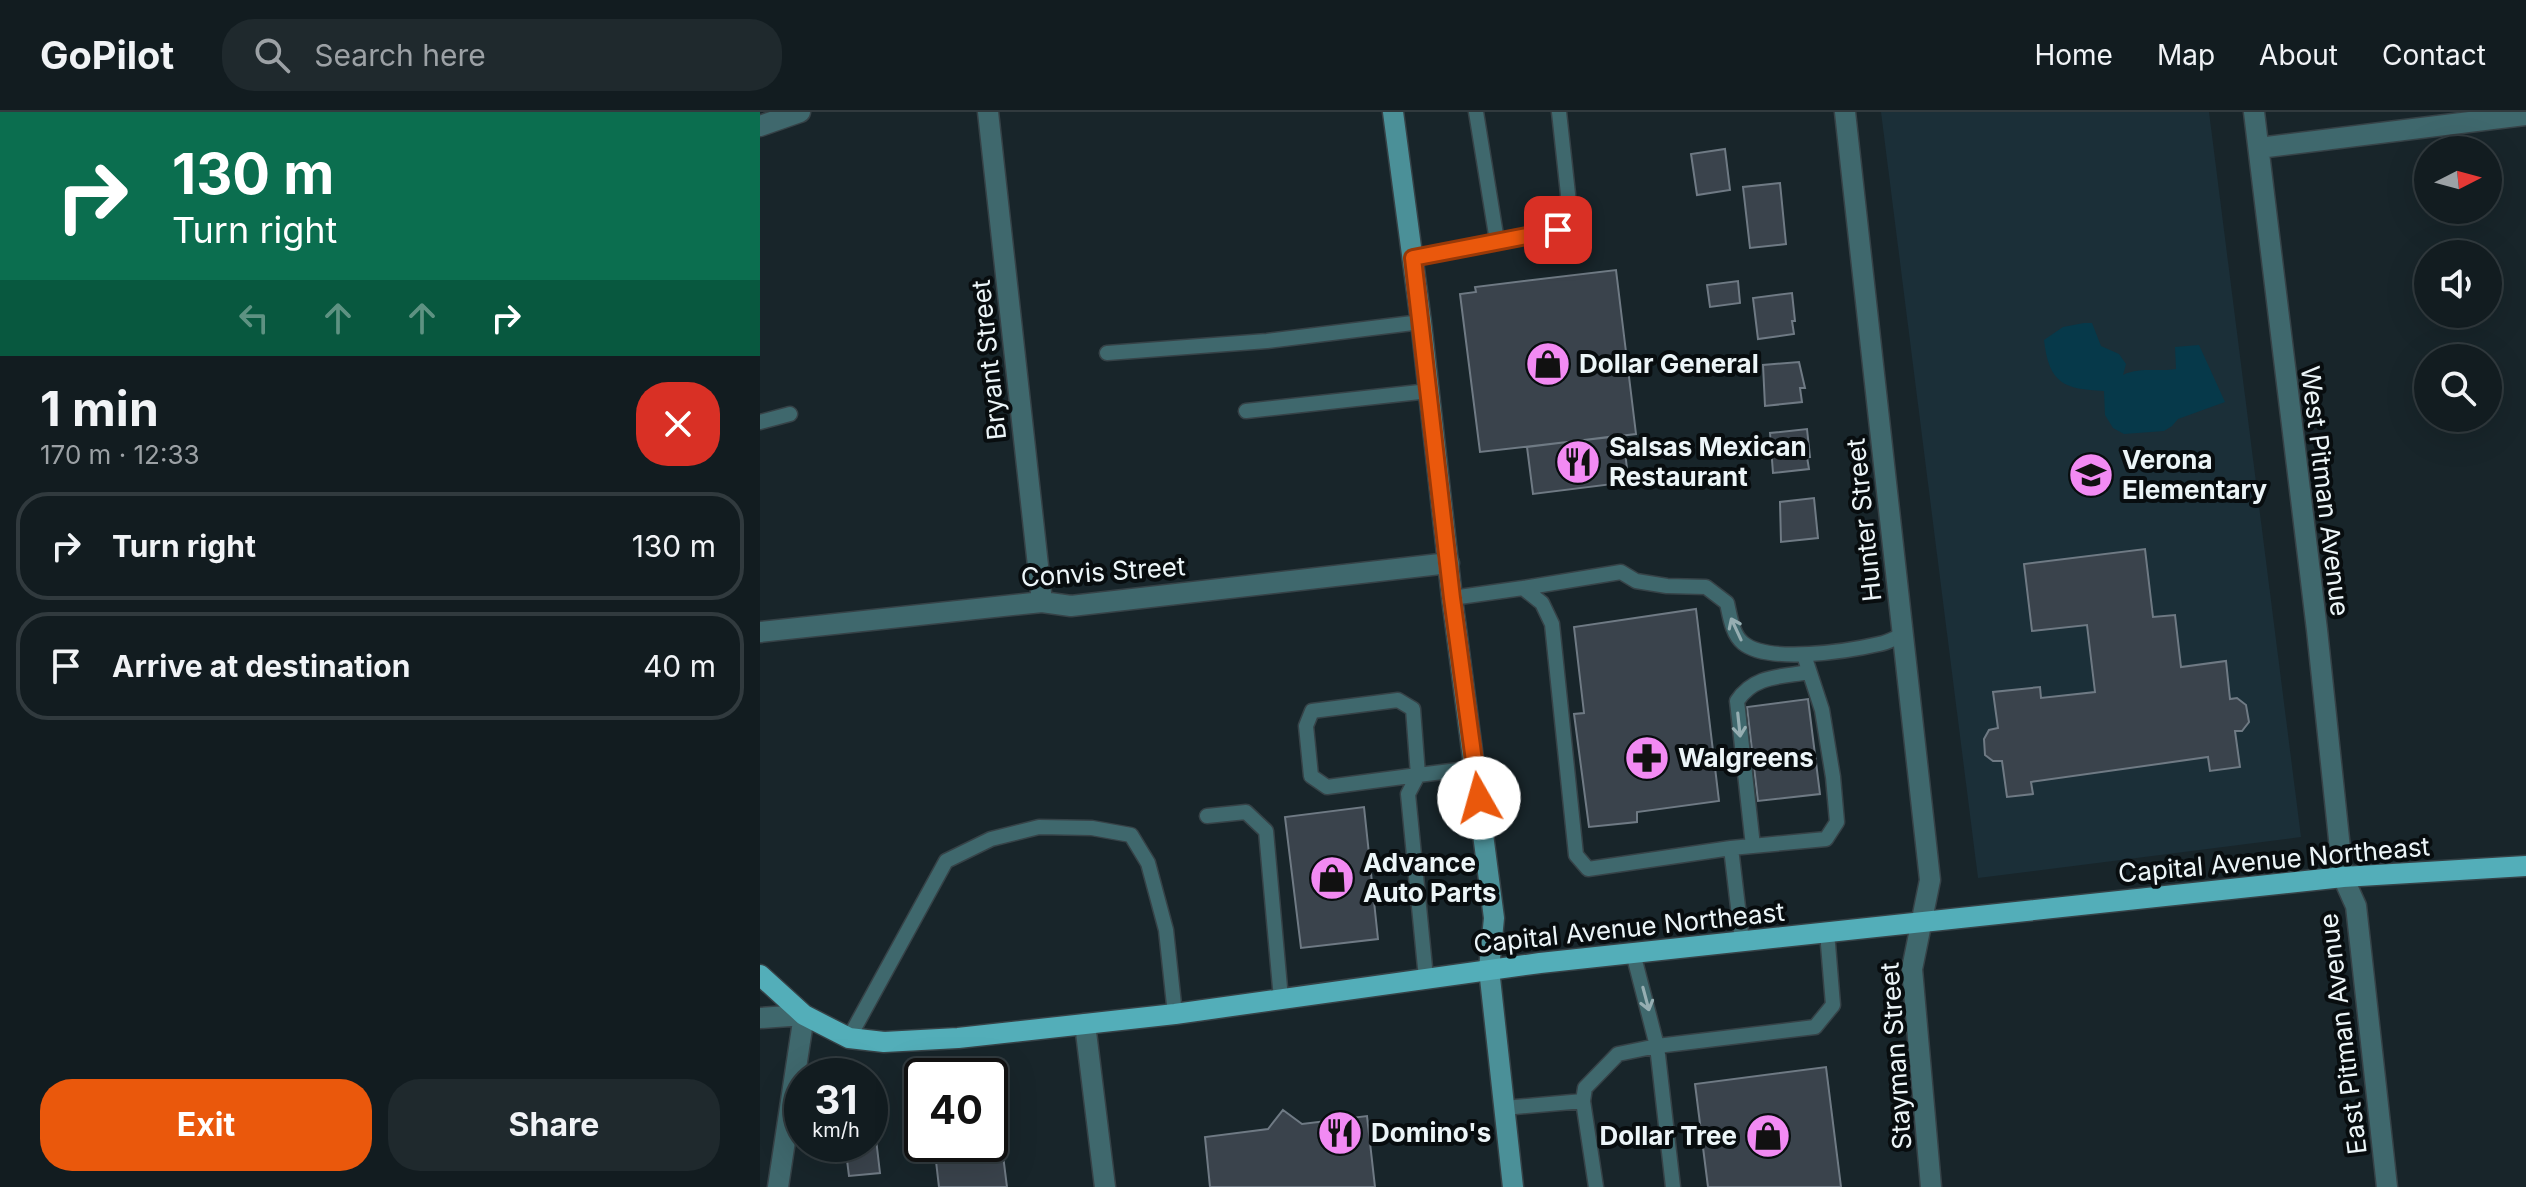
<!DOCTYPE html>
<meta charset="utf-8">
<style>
body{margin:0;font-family:Inter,sans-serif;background:#1f292d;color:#f1f3f6;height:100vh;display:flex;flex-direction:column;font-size:30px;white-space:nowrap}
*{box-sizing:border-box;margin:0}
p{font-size:26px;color:#9ca1a5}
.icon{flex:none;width:44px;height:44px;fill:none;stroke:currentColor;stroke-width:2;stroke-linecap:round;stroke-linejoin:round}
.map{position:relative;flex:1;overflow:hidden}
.panel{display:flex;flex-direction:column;background:#121c20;width:760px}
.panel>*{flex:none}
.guide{background:#0b6e4f;color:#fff;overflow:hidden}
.needle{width:52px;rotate:84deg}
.buttons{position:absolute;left:1654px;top:24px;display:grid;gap:16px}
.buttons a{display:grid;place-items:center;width:88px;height:88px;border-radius:50%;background:#121c20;box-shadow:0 8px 32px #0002,0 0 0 2px #313a3e;font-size:40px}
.speed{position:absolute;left:24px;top:946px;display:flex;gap:16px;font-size:40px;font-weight:700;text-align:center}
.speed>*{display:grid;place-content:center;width:104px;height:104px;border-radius:50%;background:#121c20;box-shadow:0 8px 32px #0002,0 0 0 2px #313a3e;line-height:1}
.speed small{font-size:20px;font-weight:400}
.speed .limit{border:4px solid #111;border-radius:12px;background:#fff;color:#111}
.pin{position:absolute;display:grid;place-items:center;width:68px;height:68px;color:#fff;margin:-34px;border-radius:16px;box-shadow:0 4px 12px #0006}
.me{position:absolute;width:88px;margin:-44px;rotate:353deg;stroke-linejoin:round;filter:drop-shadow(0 0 6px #0008)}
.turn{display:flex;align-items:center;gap:28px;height:168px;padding:0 40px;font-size:36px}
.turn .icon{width:104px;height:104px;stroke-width:2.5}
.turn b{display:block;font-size:56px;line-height:68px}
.lanes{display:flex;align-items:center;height:76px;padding:0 40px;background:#0003;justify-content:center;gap:40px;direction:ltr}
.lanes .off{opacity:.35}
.round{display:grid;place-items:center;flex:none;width:84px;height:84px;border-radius:32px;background:#1f292d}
.headline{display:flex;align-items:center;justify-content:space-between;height:136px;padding:0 40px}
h1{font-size:48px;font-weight:700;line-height:60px}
.action{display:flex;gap:16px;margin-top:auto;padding:16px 40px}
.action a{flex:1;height:92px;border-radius:32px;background:#ea580c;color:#fff;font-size:32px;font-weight:700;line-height:92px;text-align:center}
.action a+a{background:#1f292d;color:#f1f3f6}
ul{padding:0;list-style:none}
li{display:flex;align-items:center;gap:24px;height:108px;margin:0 16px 12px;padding:0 24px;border:4px solid #313a3e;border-radius:32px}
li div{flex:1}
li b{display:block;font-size:30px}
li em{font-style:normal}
header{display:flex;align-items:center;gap:48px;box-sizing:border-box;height:112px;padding:0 40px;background:#121c20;border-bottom:2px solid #313a3e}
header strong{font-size:38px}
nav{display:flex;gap:44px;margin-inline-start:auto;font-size:28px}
.search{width:560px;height:72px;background:#1f292d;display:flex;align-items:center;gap:20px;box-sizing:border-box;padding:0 28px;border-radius:32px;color:#9ca1a5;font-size:30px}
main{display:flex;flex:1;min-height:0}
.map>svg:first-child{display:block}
</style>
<header>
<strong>GoPilot</strong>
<div class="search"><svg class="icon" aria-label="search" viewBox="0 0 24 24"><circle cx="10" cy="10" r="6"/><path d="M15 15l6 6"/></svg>Search here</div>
<nav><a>Home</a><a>Map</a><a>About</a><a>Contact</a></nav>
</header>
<main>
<section class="panel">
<div class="guide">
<div class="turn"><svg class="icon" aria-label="right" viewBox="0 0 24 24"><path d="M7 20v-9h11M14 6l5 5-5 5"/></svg><div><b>130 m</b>Turn right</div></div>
<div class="lanes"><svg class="icon off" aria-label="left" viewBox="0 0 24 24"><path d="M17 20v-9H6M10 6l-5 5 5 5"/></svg><svg class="icon off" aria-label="ahead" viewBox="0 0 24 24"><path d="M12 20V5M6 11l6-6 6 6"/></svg><svg class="icon off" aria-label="ahead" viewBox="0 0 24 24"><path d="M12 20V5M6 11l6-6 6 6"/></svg><svg class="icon" aria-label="right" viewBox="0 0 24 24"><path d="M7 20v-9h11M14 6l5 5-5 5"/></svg></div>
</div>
<div class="headline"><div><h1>1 min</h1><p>170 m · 12:33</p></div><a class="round" style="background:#d93025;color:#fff"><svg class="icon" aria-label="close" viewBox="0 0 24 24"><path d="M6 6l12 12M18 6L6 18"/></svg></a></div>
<ul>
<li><svg class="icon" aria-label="right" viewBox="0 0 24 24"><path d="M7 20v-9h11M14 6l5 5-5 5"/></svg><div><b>Turn right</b></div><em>130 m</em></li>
<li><svg class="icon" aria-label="arrive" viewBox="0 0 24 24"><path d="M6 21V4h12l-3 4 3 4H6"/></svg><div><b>Arrive at destination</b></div><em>40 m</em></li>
</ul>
<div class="action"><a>Exit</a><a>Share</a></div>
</section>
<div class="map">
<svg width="1766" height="1075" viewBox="0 0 1766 1075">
<rect width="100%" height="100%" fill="#18252a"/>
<!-- built -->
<path fill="#1b2f38" d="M1121,0H1449L1541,725L1218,766Z"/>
<!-- green -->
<path fill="#06394a" d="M1324,211H1332L1341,234L1359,242L1366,252L1363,263C1380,255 1397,260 1416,257L1415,235L1439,233L1465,290L1418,307L1412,314L1404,319L1364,322L1353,316L1345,303L1344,279C1304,277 1289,272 1284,228L1303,215Z"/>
<!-- building -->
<path fill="#3a434c" stroke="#6f7a84" stroke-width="2" d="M965,37L970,78L937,83L931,42Z
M1020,71L1026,132L990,136L983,75Z
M856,158L876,322L720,340L700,182L716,180L715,175Z
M978,169L980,191L950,195L947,173Z
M1032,181L1035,209H1032L1034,222L998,227L993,186Z
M1039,250L1045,276H1040L1042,290L1005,294L1003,253Z
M1047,317L1050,345H1047L1049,357L1013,361L1010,321Z
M863,323L868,365L852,367L853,372L773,382L767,335Z
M1054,386L1058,426L1021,430L1020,390Z
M1385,437L1393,505L1415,503L1421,555L1466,549L1470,587L1477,586L1486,593L1489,610L1482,619H1475L1480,655L1450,659L1448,645L1271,670L1273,682L1247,685L1242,649H1233L1225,643L1224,627L1229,618L1238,616L1233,580L1280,575L1281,586L1335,580L1327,513L1272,519L1264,452Z
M936,497L959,689L877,700V710L829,715L814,602L824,601L814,515Z
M1048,587L1060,682L998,689L987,595Z
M604,695L618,827L541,836L525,705Z
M1066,955L1081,1075H948L935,972Z
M234,971L247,1075H179L174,1032H230V972Z
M523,998L542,1012L607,1004L615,1075H450L445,1025L508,1017Z
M114,1010L120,1061L89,1064L85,1032H110V1011Z"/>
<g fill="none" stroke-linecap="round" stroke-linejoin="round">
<!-- lane casing -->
<g stroke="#364247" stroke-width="17">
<path id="lane" d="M716,0L737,129
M653,146L798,118L807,103L808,82L799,0
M347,241L507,229L661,210
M486,299L669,279
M0,310L30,302
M763,476L861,460L876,469L907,474L946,475L967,491C970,504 972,522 983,531C1008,552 1089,539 1119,532C1127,531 1135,526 1142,523
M692,486L763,476L782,491L792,512L816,743L828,757L971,736L982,829
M638,588L653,597L658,663L567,675L551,664L546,614L552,599Z
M447,704L486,700L506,719L521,887
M993,734L977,589C994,563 1021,565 1049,560
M971,736L1066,727L1077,710L1073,665L1062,598L1044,543
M873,841L897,934L913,1075
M666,866L648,682L658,663L715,656
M89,926L186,749L231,727L279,715L332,716L371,723L388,751L406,818L415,902
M823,989L836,1075
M744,996L823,989L825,976L858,942L897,934L1055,915L1073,893L1067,820"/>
</g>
<!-- street casing -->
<g stroke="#364247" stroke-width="23">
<path id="street" d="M228,0L282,490
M1085,0L1170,768L1152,857L1171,1075
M1494,0L1557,518L1583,765L1596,794L1627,1075
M0,14L40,0
M1499,36L1766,3
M0,520L282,490L311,494L689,451
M0,906L44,903L18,1075
M325,912L345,1075"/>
</g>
<!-- secondary casing -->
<g stroke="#364247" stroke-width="23">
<path id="secondary" d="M633,0L661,210L692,486L734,806L729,857L753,1075"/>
</g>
<!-- primary casing -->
<g stroke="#364247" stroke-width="23">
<path id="primary" d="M0,863L44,903L89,926L124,930L198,926L415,902L780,851L1583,765L1766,754"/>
</g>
<!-- lane -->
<use href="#lane" stroke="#3f686d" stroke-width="14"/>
<!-- street -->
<use href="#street" stroke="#3f686d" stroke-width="20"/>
<!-- secondary -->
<use href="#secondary" stroke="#4b9098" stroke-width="20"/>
<!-- primary -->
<use href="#primary" stroke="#53aeb9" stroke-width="20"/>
</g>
<!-- one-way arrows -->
<defs><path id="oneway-shaft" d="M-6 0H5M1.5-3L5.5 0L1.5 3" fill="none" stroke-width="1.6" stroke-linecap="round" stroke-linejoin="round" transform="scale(2)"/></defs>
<g stroke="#96aeb2">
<use href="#oneway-shaft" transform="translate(976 517) rotate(-115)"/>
<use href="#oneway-shaft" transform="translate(979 613) rotate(84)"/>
<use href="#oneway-shaft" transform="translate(886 887) rotate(75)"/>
</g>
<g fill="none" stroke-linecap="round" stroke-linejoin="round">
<!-- route casing -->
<g stroke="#983908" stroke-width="20">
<path id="route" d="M719,686L692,486L653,146L798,118"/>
</g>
<!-- route -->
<use href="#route" stroke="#ea580c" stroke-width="14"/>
</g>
<!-- icons -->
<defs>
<g id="shop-disc" transform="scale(2.3)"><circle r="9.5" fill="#f28af3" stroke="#080d0f"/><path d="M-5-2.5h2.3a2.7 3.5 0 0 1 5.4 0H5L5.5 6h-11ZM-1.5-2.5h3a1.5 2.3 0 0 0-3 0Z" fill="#111"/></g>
<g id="restaurant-disc" transform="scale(2.3)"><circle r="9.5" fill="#f28af3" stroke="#080d0f"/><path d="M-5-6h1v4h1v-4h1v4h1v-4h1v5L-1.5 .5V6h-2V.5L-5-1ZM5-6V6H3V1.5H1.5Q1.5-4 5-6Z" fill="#111"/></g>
<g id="school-disc" transform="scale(2.3)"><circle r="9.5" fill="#f28af3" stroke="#080d0f"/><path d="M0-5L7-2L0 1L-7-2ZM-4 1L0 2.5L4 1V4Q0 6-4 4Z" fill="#111"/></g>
<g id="pharmacy-disc" transform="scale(2.3)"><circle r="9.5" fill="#f28af3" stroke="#080d0f"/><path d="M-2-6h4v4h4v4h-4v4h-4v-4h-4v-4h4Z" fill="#111"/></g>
</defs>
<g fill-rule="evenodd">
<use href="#shop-disc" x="788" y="252"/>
<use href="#restaurant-disc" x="818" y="350"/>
<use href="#school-disc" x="1331" y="363"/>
<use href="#pharmacy-disc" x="887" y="646"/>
<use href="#shop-disc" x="572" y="766"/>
<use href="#restaurant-disc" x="580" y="1021"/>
<use href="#shop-disc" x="1008" y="1024"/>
</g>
<g text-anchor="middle" stroke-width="8" stroke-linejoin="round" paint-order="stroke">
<!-- street labels -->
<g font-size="26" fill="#ecf5f8" stroke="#080d0f">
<text transform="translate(229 248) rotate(-96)" y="9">Bryant Street</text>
<text transform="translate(1565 379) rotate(83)" y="9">West Pitman Avenue</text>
<text transform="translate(1104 408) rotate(-96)" y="9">Hunter Street</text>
<text transform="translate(343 460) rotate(-4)" y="9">Convis Street</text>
<text transform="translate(1514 748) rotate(-5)" y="9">Capital Avenue Northeast</text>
<text transform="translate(869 816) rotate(-6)" y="9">Capital Avenue Northeast</text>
<text transform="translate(1583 922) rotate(-97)" y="9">East Pitman Avenue</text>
<text transform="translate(1136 944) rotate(-94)" y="9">Stayman Street</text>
</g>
<!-- poi labels -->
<g font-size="26" font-weight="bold" fill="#ecf5f8" stroke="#080d0f" text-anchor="start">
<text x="819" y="261">Dollar General</text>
<text x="849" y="344">Salsas Mexican<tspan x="849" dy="30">Restaurant</tspan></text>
<text x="1362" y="357">Verona<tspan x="1362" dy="30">Elementary</tspan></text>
<text x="918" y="655">Walgreens</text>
<text x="603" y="760">Advance<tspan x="603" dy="30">Auto Parts</tspan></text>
<text x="611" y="1030">Domino's</text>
<text x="977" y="1033" text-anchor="end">Dollar Tree</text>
</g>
</g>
</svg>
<div class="buttons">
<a><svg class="needle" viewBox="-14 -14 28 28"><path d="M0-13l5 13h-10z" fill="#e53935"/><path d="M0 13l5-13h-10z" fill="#9ca1a5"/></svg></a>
<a><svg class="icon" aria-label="sound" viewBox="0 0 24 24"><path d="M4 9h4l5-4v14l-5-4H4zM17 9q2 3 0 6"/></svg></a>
<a><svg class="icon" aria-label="search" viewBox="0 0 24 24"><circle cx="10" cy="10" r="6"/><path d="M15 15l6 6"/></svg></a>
</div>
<div class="speed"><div>31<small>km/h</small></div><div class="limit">40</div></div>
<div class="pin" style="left:798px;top:118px;background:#d93025"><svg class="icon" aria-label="arrive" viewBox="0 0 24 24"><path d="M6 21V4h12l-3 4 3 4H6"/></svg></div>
<svg class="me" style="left:719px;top:686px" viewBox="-20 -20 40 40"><circle r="19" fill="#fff"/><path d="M0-13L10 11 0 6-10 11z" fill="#ea580c"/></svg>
</div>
</main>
